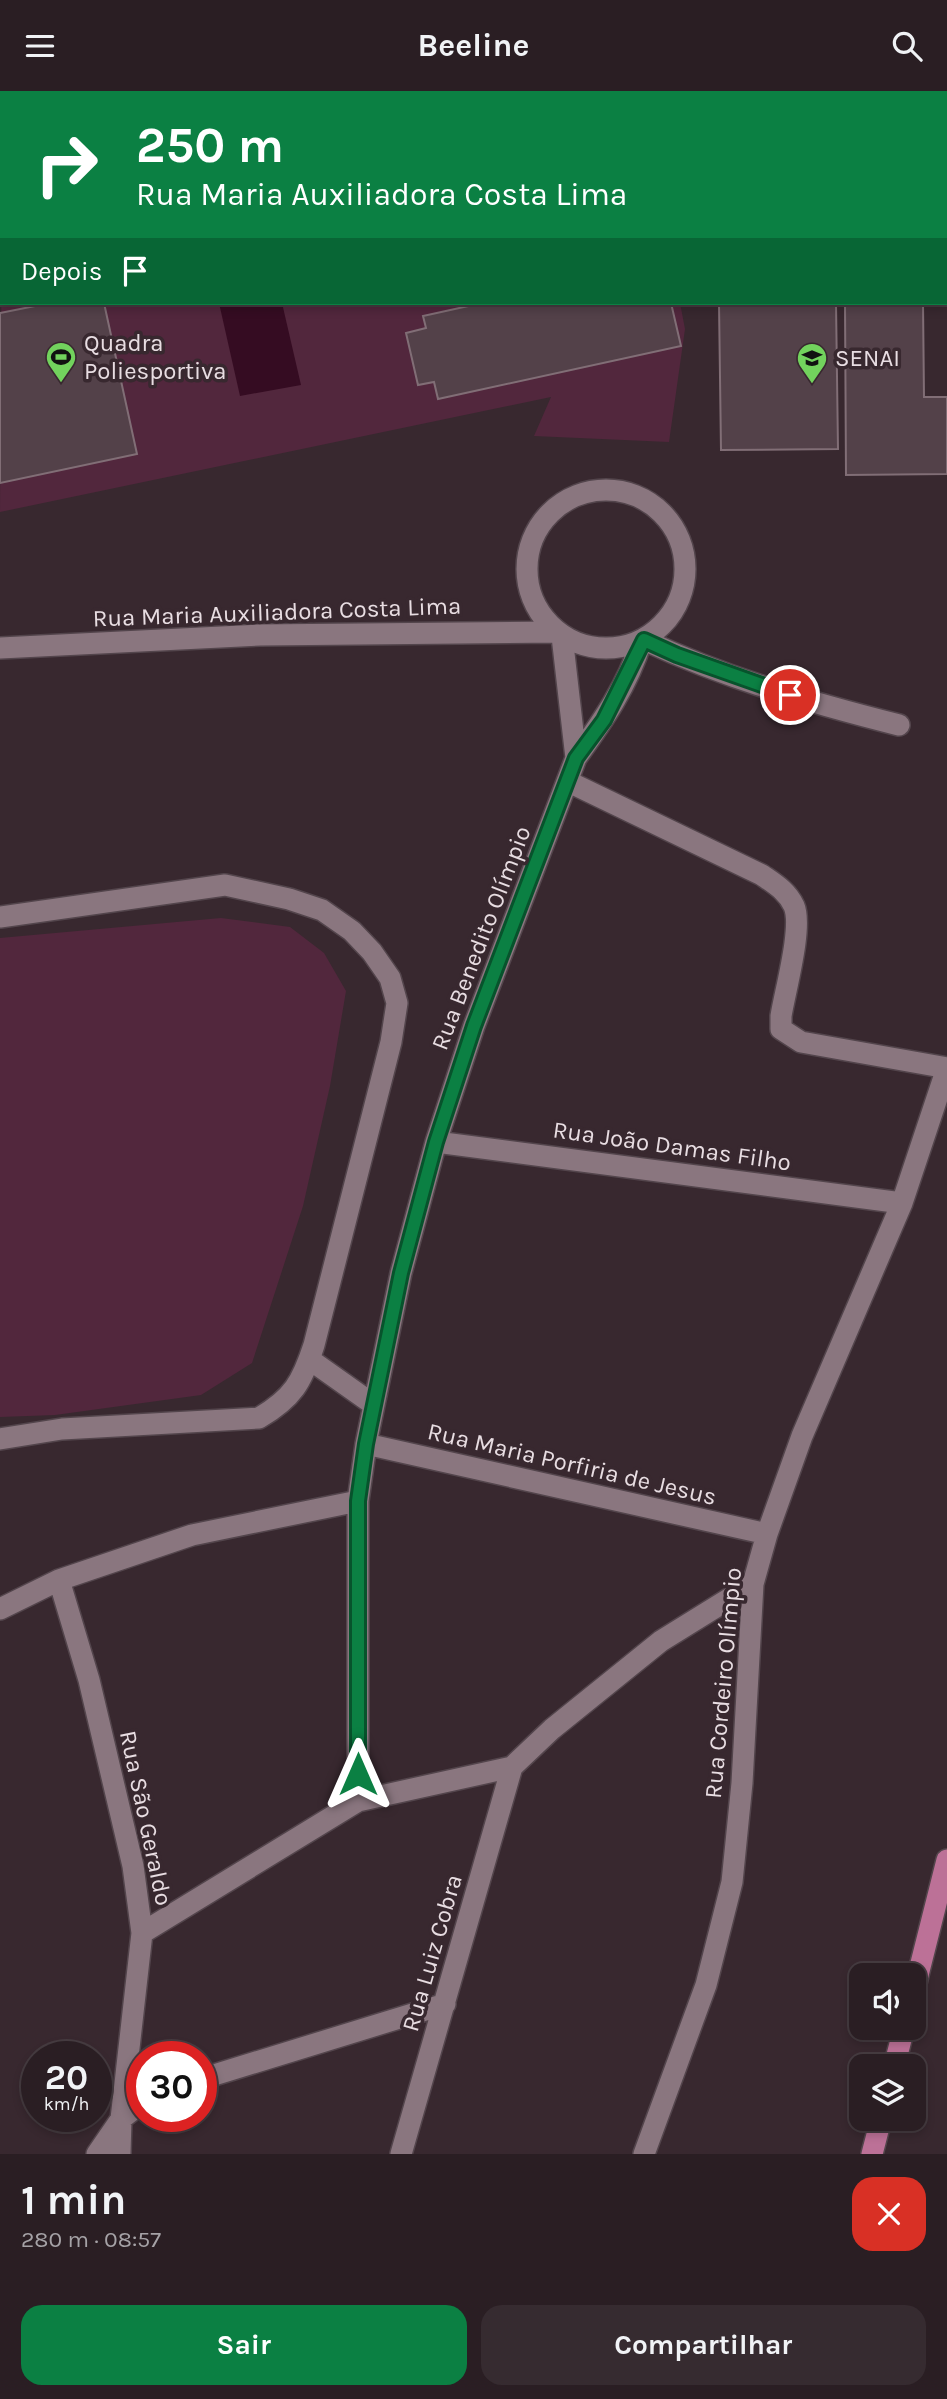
<!DOCTYPE html>
<html lang="pt">
<meta charset="utf-8">
<style>
body{margin:0;font-family:Karla,sans-serif;background:#362b30;color:#f1f3f6;height:100vh;display:flex;flex-direction:column;font-size:26px;white-space:nowrap}
*{box-sizing:border-box;margin:0}
p{font-size:23px;color:#a5a2a6}
.icon{flex:none;width:38px;height:38px;fill:none;stroke:currentColor;stroke-width:2;stroke-linecap:round;stroke-linejoin:round}
.map{position:relative;height:2063px;overflow:hidden}
.drawer{display:flex;flex-direction:column;background:#2a1e23;flex:1}
.drawer>*{flex:none}
.guide{position:absolute;left:0px;top:0px;width:948px;height:214px;box-shadow:0 4px 10px #0003,0 0 0 2px #463c41;background:#0b8043;color:#fff;overflow:hidden}
.buttons{position:absolute;left:849px;top:1872px;display:grid;gap:14px}
.buttons a{display:grid;place-items:center;width:77px;height:77px;border-radius:14px;background:#2a1e23;box-shadow:0 4px 10px #0003,0 0 0 2px #463c41;font-size:35px}
.speed{position:absolute;left:21px;top:1950px;display:flex;gap:14px;font-size:35px;font-weight:700;text-align:center}
.speed>*{display:grid;place-content:center;width:91px;height:91px;border-radius:50%;background:#2a1e23;box-shadow:0 4px 10px #0003,0 0 0 2px #463c41;line-height:1}
.speed small{font-size:18px;font-weight:400}
.speed .limit{border:10px solid #d22;background:#fff;color:#111}
.pin{position:absolute;display:grid;place-items:center;width:60px;height:60px;color:#fff;margin:-30px;border:4px solid #fff;border-radius:50%;box-shadow:0 2px 7px #0007}
.me{position:absolute;width:77px;margin:-38px;rotate:0deg;stroke-linejoin:round;filter:drop-shadow(0 0 5px #0008)}
.turn{display:flex;align-items:center;gap:24px;height:147px;padding:0 21px;font-size:32px}
.turn .icon{width:91px;height:91px;stroke-width:2.5}
.turn b{display:block;font-size:49px;line-height:60px}
.then{display:flex;align-items:center;height:66px;padding:0 21px;background:#0003;gap:14px;font-size:26px}
.round{display:grid;place-items:center;flex:none;width:74px;height:74px;border-radius:21px;background:#362b30}
.headline{display:flex;align-items:center;justify-content:space-between;height:119px;padding:0 21px}
h1{font-size:42px;font-weight:700;line-height:52px}
.button{display:flex;gap:14px;margin-top:auto;padding:14px 21px}
.button a{flex:1;height:80px;border-radius:21px;background:#0b8043;color:#fff;font-size:28px;font-weight:700;line-height:80px;text-align:center}
.button a+a{background:#362b30;color:#f1f3f6}
header{display:flex;justify-content:space-between;align-items:center;height:91px;padding:0 21px;background:#2a1e23;font-size:32px;font-weight:700}
.map>svg:first-child{display:block}
</style>
<header><svg class="icon" aria-label="menu" viewBox="0 0 24 24"><path d="M4 6h16M4 12h16M4 18h16"/></svg>Beeline<svg class="icon" aria-label="search" viewBox="0 0 24 24"><circle cx="10" cy="10" r="6"/><path d="M15 15l6 6"/></svg></header>
<div class="map">
<svg width="947" height="2063" viewBox="0 0 947 2063">
<rect width="100%" height="100%" fill="#38282f"/>
<!-- green -->
<path fill="#52273d" d="M0,0H276L2,2L0,56Z
M543,0H947V66V2H528Z
M2,109V212H680L685,238L669,351L534,345L551,306L0,421Z
M221,827L290,836L324,862L346,900L330,995L303,1115L252,1272L201,1304L55,1324L0,1326V847Z"/>
<!-- water -->
<path fill="#350c22" d="M219,212H282L301,294L240,305Z"/>
<g fill="none" stroke-linecap="round" stroke-linejoin="round">
<!-- river -->
<path stroke="#350c22" stroke-width="58" d="M408,2L417,0
M0,88L2,87"/>
</g>
<!-- building -->
<path fill="#534149" stroke="#816e76" stroke-width="2" d="M50,212H104L137,363L0,392V222Z
M482,212H671L681,255L438,308L434,291L418,294L406,242L426,237L423,225Z
M719,212H836L838,358L721,359Z
M845,212H923L924,306H947V383L846,384Z"/>
<g fill="none" stroke-linecap="round" stroke-linejoin="round">
<!-- minor casing -->
<g stroke="#53454c" stroke-width="24">
<path id="minor" d="M527 478a79 79 0 1 1 158 0a79 79 0 1 1-158 0Z
M562,545L576,667
M644,549C725,587 812,612 899,634
M0,557L260,544L556,541
M569,691L762,784C775,793 787,800 794,815C803,836 785,900 781,925V938L801,951L947,977
M0,826L225,794L289,808L322,819L352,840L372,861L390,887L397,912L391,951L314,1254C302,1291 293,1307 259,1327L62,1338L0,1348
M436,1051L902,1112
M309,1268L374,1314
M366,1353L767,1443
M59,1489L89,1589L133,1775L142,1842L121,2028L120,2063
M0,1518L59,1489L192,1444L358,1410
M358,1710V1410L366,1353L401,1182L436,1051L474,935L576,667C602,631 628,594 641,551
M142,1842L358,1710L512,1676L552,1638L661,1550L753,1493
M201,1988L445,1913
M97,2063L121,2028L142,2012
M401,2063L512,1676
M644,2063L706,1894L732,1791L742,1692L753,1493L767,1443L802,1345L902,1112L947,977"/>
</g>
<!-- major casing -->
<g stroke="#53454c" stroke-width="24">
<path id="major" d="M914,1900L947,1769
M894,1976L904,1937
M872,2063L881,2028"/>
</g>
<!-- minor -->
<use href="#minor" stroke="#8a767f" stroke-width="21"/>
<!-- major -->
<use href="#major" stroke="#bc7197" stroke-width="21"/>
</g>
<g fill="none" stroke-linecap="round" stroke-linejoin="round">
<!-- route casing -->
<g stroke="#07532c" stroke-width="18">
<path id="route" d="M358,1683V1410L366,1353L401,1182L436,1051L474,935L576,667L604,629L644,549L677,564L790,604"/>
</g>
<!-- route -->
<use href="#route" stroke="#0b8043" stroke-width="12"/>
</g>
<!-- icons -->
<defs>
<g id="stadium-pin" transform="scale(1.575)"><path d="M0 17L-7.5 6A9.5 9.5 0 1 1 7.5 6Z" fill="#72d25d" stroke="#38282f"/><path d="M0-5a6.5 5 0 1 0 0 10a6.5 5 0 1 0 0-10ZM-3.5-1.8h7v3.6h-7Z" fill="#111"/></g>
<g id="university-pin" transform="scale(1.575)"><path d="M0 17L-7.5 6A9.5 9.5 0 1 1 7.5 6Z" fill="#72d25d" stroke="#38282f"/><path d="M0-5L7-2L0 1L-7-2ZM-4 1L0 2.5L4 1V4Q0 6-4 4Z" fill="#111"/></g>
</defs>
<g fill-rule="evenodd">
<use href="#stadium-pin" x="61" y="266"/>
<use href="#university-pin" x="812" y="267"/>
</g>
<g text-anchor="middle" stroke-width="7" stroke-linejoin="round" paint-order="stroke">
<!-- poi labels -->
<g font-size="24" fill="#e8dde2" stroke="#38282f" text-anchor="start">
<text x="84" y="260">Quadra<tspan x="84" dy="28">Poliesportiva</tspan></text>
<text x="835" y="275">SENAI</text>
</g>
<!-- street labels -->
<g font-size="24" fill="#e8dde2" stroke="#38282f">
<text transform="translate(277 521) rotate(-2)" y="8">Rua Maria Auxiliadora Costa Lima</text>
<text transform="translate(481 847) rotate(-69)" y="8">Rua Benedito Olímpio</text>
<text transform="translate(672 1055) rotate(8)" y="8">Rua João Damas Filho</text>
<text transform="translate(572 1373) rotate(13)" y="8">Rua Maria Porfiria de Jesus</text>
<text transform="translate(723 1592) rotate(-85)" y="8">Rua Cordeiro Olímpio</text>
<text transform="translate(146 1727) rotate(78)" y="8">Rua São Geraldo</text>
<text transform="translate(432 1862) rotate(-74)" y="8">Rua Luiz Cobra</text>
</g>
</g>
</svg>
<div class="buttons">
<a><svg class="icon" aria-label="sound" viewBox="0 0 24 24"><path d="M4 9h4l5-4v14l-5-4H4zM17 9q2 3 0 6"/></svg></a>
<a><svg class="icon" aria-label="layers" viewBox="0 0 24 24"><path d="M12 4l9 5-9 5-9-5zM3 14l9 5 9-5"/></svg></a>
</div>
<div class="speed"><div>20<small>km/h</small></div><div class="limit">30</div></div>
<div class="pin" style="left:790px;top:604px;background:#d93025"><svg class="icon" aria-label="arrive" viewBox="0 0 24 24"><path d="M6 21V4h12l-3 4 3 4H6"/></svg></div>
<svg class="me" style="left:358px;top:1683px" viewBox="-20 -20 40 40"><path d="M0-17L14 15 0 8-14 15z" fill="#0b8043" stroke="#fff" stroke-width="4"/></svg>
<div class="guide">
<div class="turn"><svg class="icon" aria-label="right" viewBox="0 0 24 24"><path d="M7 20v-9h11M14 6l5 5-5 5"/></svg><div><b>250 m</b>Rua Maria Auxiliadora Costa Lima</div></div>
<div class="then">Depois<svg class="icon" aria-label="arrive" viewBox="0 0 24 24"><path d="M6 21V4h12l-3 4 3 4H6"/></svg></div>
</div>
</div>
<section class="drawer">
<div class="headline"><div><h1>1 min</h1><p>280 m · 08:57</p></div><a class="round" style="background:#d93025;color:#fff"><svg class="icon" aria-label="close" viewBox="0 0 24 24"><path d="M6 6l12 12M18 6L6 18"/></svg></a></div>
<div class="button"><a>Sair</a><a>Compartilhar</a></div>
</section>
